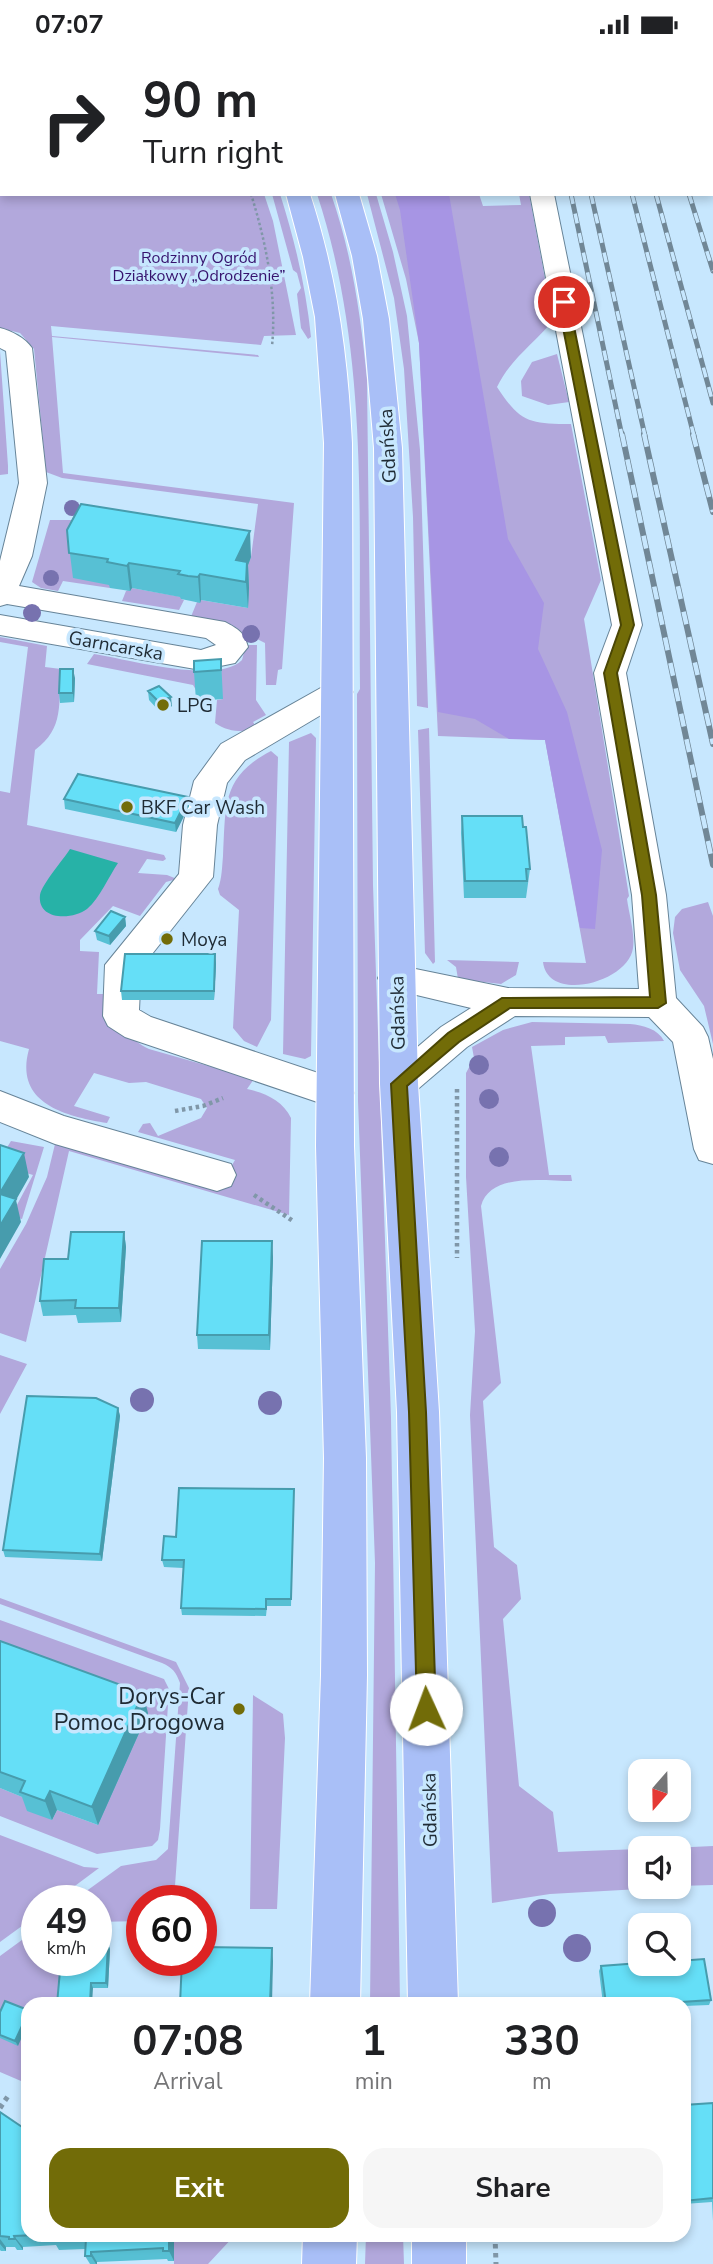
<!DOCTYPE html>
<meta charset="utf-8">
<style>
body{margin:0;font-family:"Nunito Sans",sans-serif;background:#f6f6f6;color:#202124;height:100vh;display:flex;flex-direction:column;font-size:26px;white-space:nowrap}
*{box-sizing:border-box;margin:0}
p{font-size:23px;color:#757577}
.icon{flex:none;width:38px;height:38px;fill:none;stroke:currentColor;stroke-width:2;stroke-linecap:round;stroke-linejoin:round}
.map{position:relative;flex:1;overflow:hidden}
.side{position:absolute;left:21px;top:1948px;width:670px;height:245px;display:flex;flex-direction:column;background:#fff;border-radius:21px;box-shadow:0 4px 10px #0003}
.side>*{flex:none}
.top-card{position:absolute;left:0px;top:0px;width:714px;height:147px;box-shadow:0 4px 10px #0003;background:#fff;color:#202124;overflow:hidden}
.needle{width:46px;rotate:200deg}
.fabs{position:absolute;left:628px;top:1710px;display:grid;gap:14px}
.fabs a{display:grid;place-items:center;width:63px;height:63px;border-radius:14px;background:#fff;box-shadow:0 4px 10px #0003;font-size:35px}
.speed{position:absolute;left:21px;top:1836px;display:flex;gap:14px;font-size:35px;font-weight:700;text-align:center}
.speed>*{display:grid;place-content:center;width:91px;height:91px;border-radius:50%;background:#fff;box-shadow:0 4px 10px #0003;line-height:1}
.speed small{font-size:18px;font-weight:400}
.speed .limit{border:10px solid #d22;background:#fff;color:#111}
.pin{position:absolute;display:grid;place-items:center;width:60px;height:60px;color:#fff;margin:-30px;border:4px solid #fff;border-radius:50%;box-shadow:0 2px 7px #0007}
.me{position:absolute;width:77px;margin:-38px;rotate:358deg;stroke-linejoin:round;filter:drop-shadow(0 0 5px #0008)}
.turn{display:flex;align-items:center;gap:24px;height:147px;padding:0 28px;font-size:32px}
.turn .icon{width:91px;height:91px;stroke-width:2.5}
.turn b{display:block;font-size:49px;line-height:60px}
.eta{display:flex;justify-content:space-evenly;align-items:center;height:119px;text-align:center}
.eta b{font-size:42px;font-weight:700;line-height:49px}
.button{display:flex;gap:14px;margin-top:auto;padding:14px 28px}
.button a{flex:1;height:80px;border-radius:21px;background:#726c08;color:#fff;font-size:28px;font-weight:700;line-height:80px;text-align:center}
.button a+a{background:#f6f6f6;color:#202124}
.status{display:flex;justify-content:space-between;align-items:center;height:49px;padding:0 35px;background:#fff;direction:ltr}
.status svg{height:19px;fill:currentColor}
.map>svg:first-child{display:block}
</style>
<div class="status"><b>07:07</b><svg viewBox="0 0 49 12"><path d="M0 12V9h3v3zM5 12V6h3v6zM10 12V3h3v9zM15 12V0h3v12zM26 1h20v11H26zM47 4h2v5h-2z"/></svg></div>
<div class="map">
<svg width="713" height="2215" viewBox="0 0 713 2215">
<rect width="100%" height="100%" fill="#c7e7fe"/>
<!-- green -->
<path fill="#b2a8dc" d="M0,0L195,2H2V145H264L273,172L296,286L264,287L261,296L51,277L52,287L258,306L259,308L52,288L63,424L294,454L282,620L278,621L276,636H266L265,594L257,590H245C239,571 207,573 190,570L197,553L201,551L248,559L237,537L251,508L258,455L62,429L46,423L34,300L20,284L0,279Z
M272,145H280C295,192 306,239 311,288L308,290L301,279L297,245L301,239L297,224L293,221Z
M317,145H331C352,205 361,268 367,331L373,836L391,1369L400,1955H370L375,1514L358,1052L357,645L360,640C358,474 370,305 317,145Z
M367,145H376L393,203L407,267L420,401L428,659L417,657L413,468L404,320L394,249Z
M381,145H479L483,157L521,156L519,145H529L553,272C534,294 509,312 497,338C520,373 529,375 571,375L601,531L584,570L629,847L627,850C629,865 635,884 633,899C629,933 548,955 543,913L586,914L545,691L438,687L419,294L406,230Z
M0,302L8,417V425L0,426Z
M557,305L569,353L548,356L522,347L521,332L532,313Z
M50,471H91L111,536L110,539L63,532L58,542L41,539L32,533Z
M132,539L182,548L181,550L184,551L179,561L122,552L126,542Z
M0,588L47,597L45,618L61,620C58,654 65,679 35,701L27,776L164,806L166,810L163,812L147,810L138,824L167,826L177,830L166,833L140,867L113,857L80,891V902L99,903L97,945H109C120,972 121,986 149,1000L254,1030L247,1040C266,1044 283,1052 291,1069L289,1166L69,1102L26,1293L0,1284V1220L26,1175L47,1128L56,1091L228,1123L235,1111L138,1083L143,1075L150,1074L158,1087L201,1069L207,1059L201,1050L146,1033L129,1034L94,1024L74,1057L110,1068L107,1074C64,1067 14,1054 29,1000L0,992V742L10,744L28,598L0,593Z
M246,596H257L256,651L266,666L253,673L258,680C244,684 228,683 215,674L217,651L223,650L196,641L193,636L87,615L94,605C127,610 218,636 242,611Z
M429,679L435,913L433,915L425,904L418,681Z
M311,684L316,689L311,1007L305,1010L283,1005L289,693Z
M271,702L278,708L271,971L257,998L244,992L233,979L239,861L220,846L218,840C222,829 222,818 223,807C226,757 221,728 271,702Z
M708,853L713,867V995L704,957L680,921L673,884L675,868L682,860Z
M447,911L519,913L516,926L501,935L458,930L456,918Z
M532,973L630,975C643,976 658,980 664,992L608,994L605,987L565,988V996L531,997L549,1126H571L572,1132C544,1132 490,1123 481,1157L501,1334L483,1352L494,1498L517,1516L521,1550L503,1570L519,1737L553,1763L558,1803L640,1800V1838H676L550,1845L492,1854L470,1366L475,1282L466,1128V1024L474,1009L472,998L503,981Z
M11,1092L44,1098L22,1170L11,1167L33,1126L0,1116V1105H3Z
M0,1306L27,1315L0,1365Z
M0,1549L176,1613L189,1639L174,1851L142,1852V1872L96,1873V1852L74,1851L121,1817L156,1811L168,1800L180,1634C176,1623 173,1619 162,1614L0,1555Z
M0,1571L164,1630L169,1640L160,1780L158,1791L152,1797L97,1805L0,1767V1739L32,1752L52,1771L57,1761L98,1776L0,1611Z
M253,1646L283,1665L285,1689L277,1860H250Z
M0,1786L84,1818L99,1819L56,1851L37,1852V1866L0,1893Z
M713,1797V1836L679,1837V1799H671Z
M37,1880V1911H63L60,1955H28V2035L0,2023V1907Z
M174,2186H235L208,2215H174Z
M366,2186H403L404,2215H365Z"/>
<!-- forest -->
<path fill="#a795e4" d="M395,145H449L508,490L544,554L538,600L567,663L602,801L595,880L580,879L545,691L509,690L475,670L438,663L419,294L400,161Z"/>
<!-- water -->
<path fill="#27b2a7" d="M70,800L118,814C109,827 100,849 87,860C73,871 37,872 40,846C42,835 63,811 70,800Z"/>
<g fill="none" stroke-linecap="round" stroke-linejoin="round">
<!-- minor casing -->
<g stroke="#678498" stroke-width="2">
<path id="minor" d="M504,0H526V2H504Z
M530,145H554L642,576L626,624L666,846L676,949L703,978L708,988L713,1010V1115L699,1111L694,1100L673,993L649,968L515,967L467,998L412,1045L399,1050L386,1045L380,1035L386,1025L441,978L471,959L383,938L378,929L383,920L396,916L508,939L639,940L632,846L594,624L612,576Z
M0,279C12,282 25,289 32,299L47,434L32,507L19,537L225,573C238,580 244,583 248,598L235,614L201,621L0,586V566L201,601L216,596L206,589L7,555L0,557V512L19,434L6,302L0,299Z
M337,633L348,636L353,643L348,650L245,711L227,734L217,776L213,828L141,919L139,961L151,968L348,1034L354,1044L348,1054L335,1059L125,988L108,977L103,967L105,916L179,825L183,776L194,732L221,695L326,636Z
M0,1042L64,1067L231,1115L236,1126L231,1137L217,1142L55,1095L0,1073Z"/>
</g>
<!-- major casing -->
<g stroke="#fff" stroke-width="2">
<path id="major" d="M215,0H237L238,2H216Z
M268,0H290L291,2H269Z
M286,145H310C337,227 348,308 352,394L354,1097L366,1409L367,1626L360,1955H310L321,1626L324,1409L316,1097L324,394L315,268L303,208Z
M335,145H359L377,207L389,270L402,399L418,1035L439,1363L458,1955H408L397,1363L380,1035L374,399L363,270L352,207Z
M303,2186H357L356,2215H302Z
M412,2186H466V2215H412Z"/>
</g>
<!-- path-far2 -->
<path stroke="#8097a8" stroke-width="2.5" stroke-dasharray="2.5 2.5" stroke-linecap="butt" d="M176,0L178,2
M251,145C266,193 277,247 272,297"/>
<!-- path-far1 -->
<path stroke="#8097a8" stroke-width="4.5" stroke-dasharray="3.5 3.5" stroke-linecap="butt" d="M457,1040V1209
M175,1062L203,1057L223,1049
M254,1146L293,1172"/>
<!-- path -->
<path stroke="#8097a8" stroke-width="5" stroke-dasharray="4.5 4.5" stroke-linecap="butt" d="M0,2059L8,2047
M495,2186L496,2215"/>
<!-- minor -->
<use href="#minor" fill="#fff" fill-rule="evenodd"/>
<!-- major -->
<use href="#major" fill="#a9bff7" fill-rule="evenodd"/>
<!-- rail-far1 casing -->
<g stroke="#718796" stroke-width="5">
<path id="rail-far1" d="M571,145L622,387
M591,145L645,387
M632,145L694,387
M656,145L713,354
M689,145L713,222"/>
</g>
<!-- rail casing -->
<g stroke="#718796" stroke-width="6">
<path id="rail" d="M622,385L713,816
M644,385L713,695
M693,385L713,463"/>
</g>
<!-- rail-far1 -->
<use href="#rail-far1" stroke="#c7e7fe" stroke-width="3.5" stroke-dasharray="10" stroke-linecap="butt"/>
<!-- rail -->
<use href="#rail" stroke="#c7e7fe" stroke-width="4.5" stroke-dasharray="13" stroke-linecap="butt"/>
</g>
<!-- trees -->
<g fill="#7772af">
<circle cx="72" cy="459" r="8"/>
<circle cx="51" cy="529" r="8"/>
<circle cx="32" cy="564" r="9"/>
<circle cx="251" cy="585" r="9"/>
<circle cx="479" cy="1016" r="10"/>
<circle cx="489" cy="1050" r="10"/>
<circle cx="499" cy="1108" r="10"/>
<circle cx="142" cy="1351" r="12"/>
<circle cx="270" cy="1354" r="12"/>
<circle cx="542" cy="1864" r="14"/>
<circle cx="577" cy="1899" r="14"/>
</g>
<!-- wall -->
<path fill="#57c0d4" d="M67,481L251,508L248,516L249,539L248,559L201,551L200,554L191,552L181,550L180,548L132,539L130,542L110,539L109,536L73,529Z
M221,610L223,650L196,652L194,623Z
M75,629L74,653L60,654L59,644Z
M148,642L172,657L160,663L149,651Z
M188,748L189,757L176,783L65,760L64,750Z
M462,767L523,778L530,820L526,849H464L461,784Z
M125,868L126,877L110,896L97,891L95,882Z
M216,914L214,951H122L121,942Z
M124,1183L126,1198L121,1273L78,1274L76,1266L43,1267L40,1252L68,1210Z
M273,1208L270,1301L198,1300L197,1286Z
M118,1359L120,1367L102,1512L5,1508L3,1501Z
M294,1447L291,1557H267L266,1567L182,1566L181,1559L183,1519L164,1518L162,1511L176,1488Z
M0,1592L148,1664L98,1776L57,1761L52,1771L27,1762L22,1748L0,1739Z
M108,1895L110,1900L108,1939H93L57,1955Z
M601,1917L711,1951L709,1956L684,1957V1955H603L599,1922Z
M0,1963L18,1997L0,1989Z
M713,2054V2172L712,2153L684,2155V2056Z
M0,2063L28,2186H174V2212H168L167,2210L97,2213V2215H90L85,2207V2200L59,2201L56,2196L23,2198V2201H17L15,2198H6V2202H1L0,2201Z"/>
<!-- shaded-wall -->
<path fill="#479cad" d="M250,482L251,508L248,516L249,539L248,559L246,533L236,511Z
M129,514L132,539L130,542L127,517Z
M200,525L201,551L200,554L198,528Z
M73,620L75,629L74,653L73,644Z
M171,648L172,657L160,663L159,653Z
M188,748L189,757L176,783L175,774Z
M125,868L126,877L110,896L109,887Z
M215,905L216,914L214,951V942Z
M24,1104L29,1128L16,1151L21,1173L0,1210V1144Z
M124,1183L126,1198L121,1273L119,1259Z
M272,1192L273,1208L270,1301L269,1286Z
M118,1359L120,1367L102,1512L100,1505Z
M143,1644L148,1664L98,1776L92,1758Z
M50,1742L57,1761L52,1771L45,1752Z
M108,1895L110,1900L108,1939L106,1934Z
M272,1899L273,1912L272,1955H270Z
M91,1934L93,1939L92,1955H90Z
M28,1964V1974L18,1997L15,1992Z
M169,2186H174V2212L169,2202Z
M14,2187L23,2198V2201L15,2190Z
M0,2190L6,2198V2202L0,2195Z
M91,2203L97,2213V2215H96L91,2207Z"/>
<!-- building -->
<path fill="#65dff7" stroke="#479cad" stroke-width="2" d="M81,455L250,482L236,511L247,513L246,533L200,525L198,528L188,527L178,525L180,522L129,514L127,517L107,513L108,510L69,504L67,481Z
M221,610V621L194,623V612Z
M60,620H73V644H59Z
M159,637L171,648L159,653L148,642Z
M78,725L188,748L175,774L64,750Z
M462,767H522L523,778H526L530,820H526L527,832H465Z
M111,862L125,868L109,887L95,882Z
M125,905H215L214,942H121Z
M0,1096L24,1104L0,1144Z
M0,1145L16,1150L0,1177Z
M71,1183H124L119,1259H75L76,1251L40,1252L44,1210H68Z
M202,1192H272L269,1286H197Z
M27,1347L96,1349L118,1359L100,1505L3,1501Z
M179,1439L294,1440L291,1550H266V1560L181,1559L184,1511H162L164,1487L176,1488Z
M0,1592L143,1644L92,1758L50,1742L45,1752L20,1743L25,1732L0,1723Z
M96,1894L108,1895L106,1934H91L90,1955H57L61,1911H96Z
M201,1898L272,1899L270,1955H180L182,1911H201Z
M704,1910L711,1951L650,1955H606L601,1917L640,1914H679V1912Z
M5,1952L28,1961V1964L15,1992L0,1986V1963Z
M713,2054V2149L684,2152V2056Z
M0,2063L28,2082V2186H37L14,2187L15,2190H9V2188L0,2187Z
M52,2186H169V2202H163V2199L91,2203V2207H85L86,2189L52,2190Z"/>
<!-- route -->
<path fill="#726c08" stroke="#4a4605" stroke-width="2" d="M564,250L569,253L634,576L617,624L656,846L666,954L658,959H510L459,993L407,1037L426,1363L436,1660L433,1666L426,1669L420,1666L417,1660L409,1363L391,1035L448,984L502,949L650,948L642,846L604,624L621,576L558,253Z"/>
<!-- markers -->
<g fill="#726c08" stroke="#c7e7fe" stroke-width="2.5">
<circle cx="163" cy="656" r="7"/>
<circle cx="127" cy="758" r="7"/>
<circle cx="167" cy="890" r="7"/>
<circle cx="239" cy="1660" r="7"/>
</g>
<g text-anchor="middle" stroke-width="7" stroke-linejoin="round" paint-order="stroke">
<!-- far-park labels -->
<g font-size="16" fill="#36136e" stroke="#c7e7fe">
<text x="199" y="214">Rodzinny Ogród<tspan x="199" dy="18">Działkowy „Odrodzenie”</tspan></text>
</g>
<!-- street labels -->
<g font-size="19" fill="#1f2b34" stroke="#c7e7fe">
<text transform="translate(387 397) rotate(-93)" y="7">Gdańska</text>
<text transform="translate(116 596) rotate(10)" y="7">Garncarska</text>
<text transform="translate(397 964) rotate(-91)" y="7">Gdańska</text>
<text transform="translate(429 1761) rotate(-91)" y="7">Gdańska</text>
</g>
<!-- poi labels -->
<g font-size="19" fill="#1f2b34" stroke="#c7e7fe" text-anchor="start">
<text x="177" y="663">LPG</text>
<text x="141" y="765">BKF Car Wash</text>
<text x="181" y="897">Moya</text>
</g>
<!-- near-poi labels -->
<g font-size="23" fill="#1f2b34" stroke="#c7e7fe" text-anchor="end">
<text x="225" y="1655">Dorys-Car<tspan x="225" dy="26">Pomoc Drogowa</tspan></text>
</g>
</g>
</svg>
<div class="fabs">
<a><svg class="needle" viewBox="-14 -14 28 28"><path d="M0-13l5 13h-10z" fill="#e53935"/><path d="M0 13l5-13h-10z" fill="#757577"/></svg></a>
<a><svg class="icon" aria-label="sound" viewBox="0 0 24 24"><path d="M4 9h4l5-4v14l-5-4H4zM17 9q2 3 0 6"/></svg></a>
<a><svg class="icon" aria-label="search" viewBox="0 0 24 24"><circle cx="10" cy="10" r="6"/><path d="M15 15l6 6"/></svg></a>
</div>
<div class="speed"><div>49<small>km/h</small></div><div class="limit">60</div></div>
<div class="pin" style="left:564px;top:253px;background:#d93025"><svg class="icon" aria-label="arrive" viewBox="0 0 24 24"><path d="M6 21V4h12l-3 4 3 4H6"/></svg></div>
<svg class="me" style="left:426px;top:1660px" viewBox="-20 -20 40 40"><circle r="19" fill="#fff"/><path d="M0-13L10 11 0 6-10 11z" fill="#726c08"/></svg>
<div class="top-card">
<div class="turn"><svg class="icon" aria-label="right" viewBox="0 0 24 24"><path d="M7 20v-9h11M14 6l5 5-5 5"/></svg><div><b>90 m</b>Turn right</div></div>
</div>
<section class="side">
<div class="eta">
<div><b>07:08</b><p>Arrival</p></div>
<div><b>1</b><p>min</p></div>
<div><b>330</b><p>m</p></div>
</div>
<div class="button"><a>Exit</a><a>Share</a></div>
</section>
</div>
